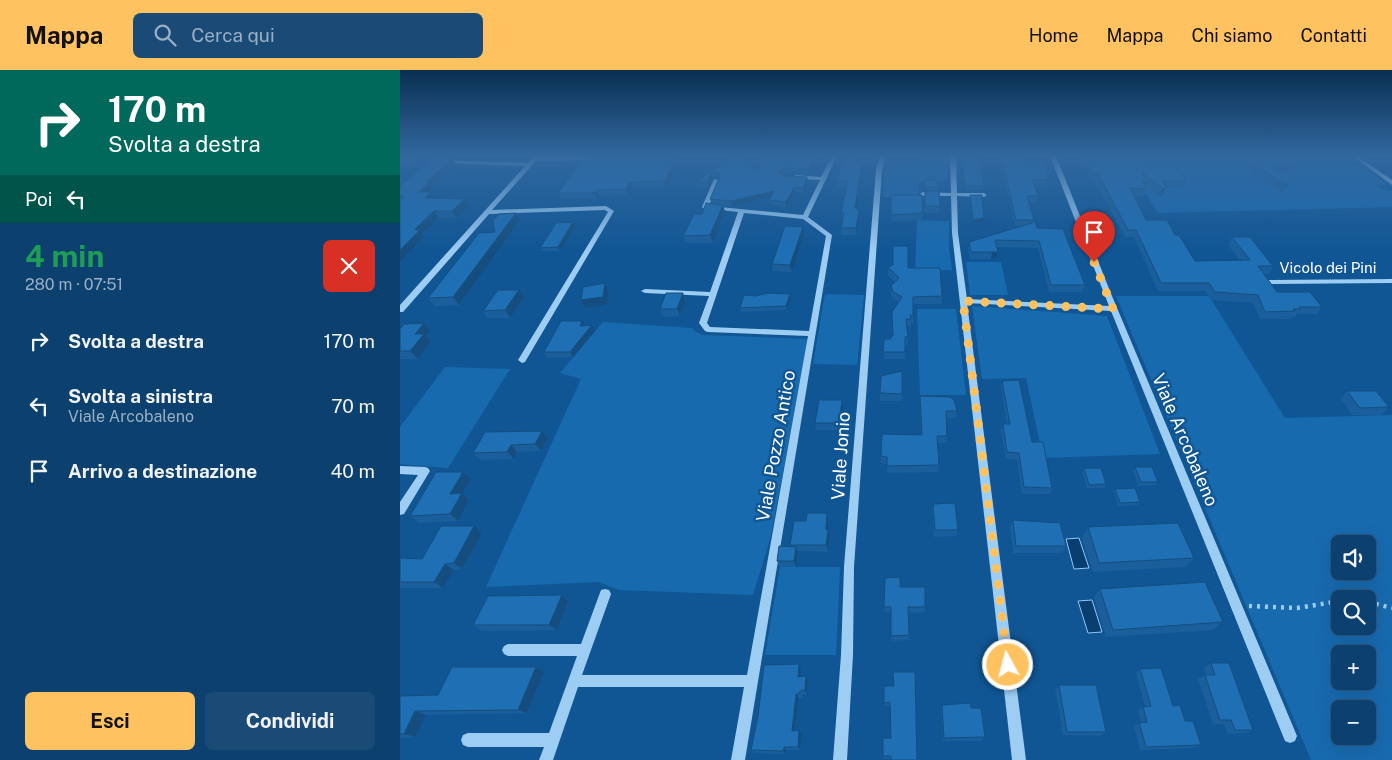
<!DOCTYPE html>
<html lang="it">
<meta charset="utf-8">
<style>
body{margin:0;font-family:"Public Sans",sans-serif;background:#1a4b77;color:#f1f3f6;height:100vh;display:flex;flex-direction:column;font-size:19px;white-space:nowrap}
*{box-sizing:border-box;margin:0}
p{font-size:16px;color:#9aafc3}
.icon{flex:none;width:28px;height:28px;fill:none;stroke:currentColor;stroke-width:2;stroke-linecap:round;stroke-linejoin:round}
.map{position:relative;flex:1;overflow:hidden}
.side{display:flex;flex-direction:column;background:#0c406f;width:400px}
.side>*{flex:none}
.hud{background:#00695c;color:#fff;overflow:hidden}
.controls{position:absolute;left:931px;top:465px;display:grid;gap:10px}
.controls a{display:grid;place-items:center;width:45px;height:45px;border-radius:8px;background:#0c406f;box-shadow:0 5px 20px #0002,0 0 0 1px #2c5982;font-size:25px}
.pin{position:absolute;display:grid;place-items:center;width:42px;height:42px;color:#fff;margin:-51px -21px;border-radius:50% 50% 50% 0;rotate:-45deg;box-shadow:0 0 5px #0007}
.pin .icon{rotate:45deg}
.me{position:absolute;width:55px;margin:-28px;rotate:353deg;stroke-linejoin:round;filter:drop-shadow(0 0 4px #0008)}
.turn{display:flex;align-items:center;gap:18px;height:105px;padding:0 25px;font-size:22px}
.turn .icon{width:65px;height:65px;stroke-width:2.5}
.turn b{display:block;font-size:35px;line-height:42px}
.then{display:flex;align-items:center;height:48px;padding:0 25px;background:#0003;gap:10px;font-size:19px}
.round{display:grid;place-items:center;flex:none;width:52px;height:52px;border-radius:8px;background:#1a4b77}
.headline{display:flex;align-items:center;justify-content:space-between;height:85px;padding:0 25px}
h1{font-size:30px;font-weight:700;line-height:38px;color:#1e9e55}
.cta{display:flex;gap:10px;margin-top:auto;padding:10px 25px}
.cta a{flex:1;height:58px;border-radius:8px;background:#ffc260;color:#111;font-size:20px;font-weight:700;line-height:58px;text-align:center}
.cta a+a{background:#1a4b77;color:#f1f3f6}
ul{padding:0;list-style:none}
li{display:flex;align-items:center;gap:15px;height:65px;padding:0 25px}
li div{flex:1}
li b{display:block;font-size:19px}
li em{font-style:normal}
header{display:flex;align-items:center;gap:30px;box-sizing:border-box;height:70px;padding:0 25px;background:#ffc260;color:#111}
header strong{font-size:24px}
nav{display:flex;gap:28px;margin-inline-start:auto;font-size:18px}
.search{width:350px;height:45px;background:#1a4b77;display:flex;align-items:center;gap:12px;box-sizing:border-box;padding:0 18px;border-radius:8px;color:#9aafc3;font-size:19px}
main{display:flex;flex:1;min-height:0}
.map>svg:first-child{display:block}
</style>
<header>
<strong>Mappa</strong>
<div class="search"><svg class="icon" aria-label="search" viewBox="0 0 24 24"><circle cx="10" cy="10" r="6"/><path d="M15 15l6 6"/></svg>Cerca qui</div>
<nav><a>Home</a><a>Mappa</a><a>Chi siamo</a><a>Contatti</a></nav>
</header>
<main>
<section class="side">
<div class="hud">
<div class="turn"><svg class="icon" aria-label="right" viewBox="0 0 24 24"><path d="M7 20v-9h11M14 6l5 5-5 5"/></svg><div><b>170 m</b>Svolta a destra</div></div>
<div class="then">Poi<svg class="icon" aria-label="left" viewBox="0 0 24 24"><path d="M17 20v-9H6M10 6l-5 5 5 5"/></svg></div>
</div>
<div class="headline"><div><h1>4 min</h1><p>280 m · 07:51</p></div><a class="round" style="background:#d93025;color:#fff"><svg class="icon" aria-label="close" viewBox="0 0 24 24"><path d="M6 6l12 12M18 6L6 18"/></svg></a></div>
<ul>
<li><svg class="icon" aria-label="right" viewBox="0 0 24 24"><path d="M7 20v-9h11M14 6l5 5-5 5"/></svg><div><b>Svolta a destra</b></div><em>170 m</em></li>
<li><svg class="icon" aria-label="left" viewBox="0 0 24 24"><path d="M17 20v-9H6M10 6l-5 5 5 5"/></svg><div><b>Svolta a sinistra</b><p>Viale Arcobaleno</p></div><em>70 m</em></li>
<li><svg class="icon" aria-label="arrive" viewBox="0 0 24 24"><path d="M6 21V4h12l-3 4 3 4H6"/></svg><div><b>Arrivo a destinazione</b></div><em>40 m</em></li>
</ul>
<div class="cta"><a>Esci</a><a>Condividi</a></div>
</section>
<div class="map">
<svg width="992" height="690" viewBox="0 0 992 690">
<rect width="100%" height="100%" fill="#105694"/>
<!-- green -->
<path fill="#186aaf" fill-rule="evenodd" d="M520,86H547V112H519L518,127H483L485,92L519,95Z
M722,86H949L955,90L946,92L949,95L964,97L987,114L977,116L980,119L992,121V137L758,143Z
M517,150L549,151V178L552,200L515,201Z
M566,192H601L608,225H570Z
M425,224L464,225L457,295L413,294Z
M716,226H809L885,348L992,345V690H911ZM940,474H968V501H940ZM940,529H968V556H940ZM940,584H968V611H940ZM940,639H968V666H940Z
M572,236L707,246L760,384L643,388L626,308L582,309Z
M517,239H556L566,325H520Z
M203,252L292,258L295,261L303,265L408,269L371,466L353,525L219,520L198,512L86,517L181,309L160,303Z
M45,297L110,299L48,398L0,394V357Z
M380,497H440L436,585H365Z"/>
<!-- water -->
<path fill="#093f70" stroke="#8fc9f7" d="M679,468L689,498L674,499L666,469Z
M692,530L702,562L688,563L678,531Z"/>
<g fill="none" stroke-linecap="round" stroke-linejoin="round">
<!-- path -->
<path stroke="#9ecdf4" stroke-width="4.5" stroke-dasharray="3 5" stroke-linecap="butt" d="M968,532L992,538
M849,536L897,538L940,531"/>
<!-- minor -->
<path fill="#9ecdf4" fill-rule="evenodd" d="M135,86H139V87L199,86L202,88L199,90L136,91L92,140L206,136L214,141L125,292L122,293L118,290L208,142L205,140L89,144L3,242H0V235L125,96L42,93L39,91L40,90L128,93Z
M432,86H437L408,147L432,165L345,690H331L344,617H178L153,690H139L144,677H68L63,675L61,670L63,665L68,663H149L177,586H108L104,584L102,580L104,576L108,574H181L201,520L205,519L209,520L211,524L182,605H347L408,266L308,262L305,261L299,253L309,226L245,223L241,221L245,219L310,222L338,142L303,138L302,137L314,109L319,110L309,136L403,145L420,110L396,109L393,107L396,105L421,107ZM344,143L403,149L426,166L409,261L310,257L307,253Z
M480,86H486L482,100L454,497L453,585L447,690H433L441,585L444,497L476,100Z
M550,86H556L557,123H584L587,125L584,127L557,126L558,163L567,229L709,236L650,86H656L712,226L897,666L895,671L890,673L885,671L711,241L567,233L626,690H612L552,163L551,126H523L520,124L523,122L551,123Z
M952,86H957L992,110V115Z
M992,209V213L864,214L861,212L864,210Z
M0,396L25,397L28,398L30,401L4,444L0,445V432L18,405L0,404Z"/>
</g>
<!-- wall -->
<path fill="#1a5f9b" d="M0,86H34L20,98L0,96Z
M40,86H65L63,88L42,87Z
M250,86H281L267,117L233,118L228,125L199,126L197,129H161L158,123Z
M395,86H417L410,105L384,103L382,105L383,106L407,107L408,112L404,123L395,122L386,137L370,135L369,130L371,127L333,136H323L325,142L313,173H285L283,166L312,134L310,129L319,108L313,107L309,117H296L295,112L329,89L358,101L395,87Z
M446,86H458L457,92L462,99L456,138L459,146L456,165H441V158L442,150L441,143L446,118H437L436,111Z
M561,86L584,116L583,120H565L561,90Z
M599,86H642L641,88L619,89L649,106L646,115H635L638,126L637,132H629L634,150V152L637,158L685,215L682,222H649L638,178L597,177V188L591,189H570L568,179L569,172L623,156H615Z
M679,86H745L750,94L786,111L783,118H765L763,124L760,127L746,114L745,116L747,119L744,126H734L746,150L775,165L795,191H840L828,175L832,167L873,196L869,204H864L877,222L922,237L917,244H897L895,247H891L889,249H860L853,233L811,230L805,221H758L734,167H725L694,109H690Z
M840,86H886L896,95L892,102L878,103L887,116L882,123L851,101Z
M52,89L56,95L32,116L34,118L30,122H31L36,128L65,129L69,135L56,148H39L22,164L24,167L0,192V116Z
M525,110L538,117V121L525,120Z
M525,121L540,136L539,143H524Z
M491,125L523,143L522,150L491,152Z
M570,125L584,148V152L573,153L570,128Z
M116,143L120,150L59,235L35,236L28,228L95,162Z
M173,152L175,156L160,181H142L140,178Z
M404,164L392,202L373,201L372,194Z
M488,197L508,198L542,226V234H513V253H511V256H507L508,275H505V289H484V269H491L493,266L499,232L493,229L491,224V216L495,212L488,205Z
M119,220L124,227L110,248H88L83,241Z
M283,223L285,231L280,246L263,247L260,239Z
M390,224L391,227L387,240L341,242L340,238L356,226Z
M24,253L30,261L26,266L31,271L18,289H0V259Z
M185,256L195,261L173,287L147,288L144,282Z
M502,301V331H480V323Z
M602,311L632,372L652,418L650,424H622L617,389H606L601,361L603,354H607L601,317Z
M947,321L989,337L981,345H952L941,329Z
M520,326L557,341L556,348H546L547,366L546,373H538L539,395L538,402L487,403V394L481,393V386L521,365Z
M442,330L443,338L440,360H416L415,353Z
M85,362L148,368L141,381L117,382L114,389L81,390L73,383Z
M735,397L758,412L756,415L738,416L733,401Z
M684,398L706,414L704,418H687L682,402Z
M63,402L71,409L62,424L69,430L58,451L19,453L10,446Z
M715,419L740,432L738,435L718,436L714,422Z
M533,434L558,460L556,466L534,467L532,440Z
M428,450V459L430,466L428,482L397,481L398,483L396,497H380L377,491L390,477V475L406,451Z
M613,450L666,476L662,483H613L610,457Z
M688,457L794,488L785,497L693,502L682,467Z
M82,463L62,499L54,500L43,518H0V488L22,489Z
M500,517L525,537V542L508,543L509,570L491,571V542H485L484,537Z
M700,519L823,552L813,560L706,567L694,527Z
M162,525L168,531L157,560L82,561L73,555Z
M811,593L853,660L845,663L827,664L824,654H813L798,609L805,605H806L804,598Z
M401,599L400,606H406L408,611L407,625H402V628H399L395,661L399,660L402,664L400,680H386V684L354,683L351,680Z
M740,599L773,636L801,675L795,678L740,680L734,656L739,653H741L738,640L743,637H745L736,603Z
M144,602L127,643L26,645L16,667L0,668V626L38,625Z
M515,602L491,689H484L483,686L491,668L490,636H484V633L494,616Z
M659,615L706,662L701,666L663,665L655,619Z
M542,635L571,638L585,667L582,671H543L541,638Z"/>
<!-- shaded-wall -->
<path fill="#154e7e" d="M23,86H34L20,98L15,92Z
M277,86H281L267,117L265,111Z
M415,86H417L410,105L409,100Z
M52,89L56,95L32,116L34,118L23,128L19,122L26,112Z
M462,93V99L456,144L455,138Z
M383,98L384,103L379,106L378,101Z
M312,102L313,107L309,117L307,112Z
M407,107L408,112L404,123L403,118Z
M230,112L233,118L228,125L226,119Z
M394,117L395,122L386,137V132Z
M766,117L763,124L760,127L763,119Z
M197,120L199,126L197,129L195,123Z
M374,121L375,126L333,136L331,131Z
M31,122L36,128H25Z
M65,129L69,135L56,148L52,141Z
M323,135L325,142L313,173L310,165Z
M459,140V146L456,165V158Z
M34,141L39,148L22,164L24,167L0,192V180L15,159Z
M116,143L120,150L59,235L53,227Z
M584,148V152L573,153V150Z
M173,152L175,156L160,181L158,177Z
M403,157L404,164L392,202L390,195Z
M592,182H598L597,188L591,189Z
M205,213L208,221L207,234L185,238L181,230Z
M119,220L124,227L110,248L105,240Z
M283,223L285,231L280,246L277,239Z
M390,224L391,227L387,240L386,236Z
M182,251L186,256H180Z
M24,253L30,261L26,266L31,271L18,289L10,281L15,264Z
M192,255L195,261L173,287L170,282Z
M442,330L443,338L440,360L439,353Z
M142,361L148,368L141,381L135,374Z
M111,375L117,382L114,389L107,382Z
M63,402L71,409L62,424L69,430L58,451L50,444V424Z
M427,443L428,450V466L426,459Z
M74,456L82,463L62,499L54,493Z
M428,460L430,466L428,482L426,475Z
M396,477L398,483L396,497L394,491Z
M45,494L54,500L43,518L34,512Z
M162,525L168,531L157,560L149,555Z
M399,594L401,599L400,611L398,607Z
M136,597L144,602L127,643L118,640Z
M406,606L408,611L407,625L405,620Z
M396,624L399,628L394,664L392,661Z
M15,641L26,645L16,667L4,664Z
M399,660L402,664L400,680L398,677Z
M384,677L386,680V684L383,681Z"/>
<!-- building -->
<path fill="#1e6fb4" stroke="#154e7e" d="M0,86H23L15,92L0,90Z
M250,86H277L265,111L230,112L226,119L197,120L195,123H158L181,92H184L188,87Z
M395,86H415L409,100L383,98L378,101L383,106L407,107L403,118L394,117L386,132L369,130L374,121L331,131L310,129L320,106L318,103L312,102L307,112H295L329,89L342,87L358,101L360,88L395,87Z
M446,86H457L456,92L462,93L455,138L459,140L456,158H441L444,143H441L448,111H436Z
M561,86H578L584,116H565Z
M601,86H617L621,90H644L649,106H647L648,109L633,110L638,126H627L634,150H616Z
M684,86H745L750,94H773L786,111H762L766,117L763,119L742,102L747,112H743L747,119L730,118L746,150H767L775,165H779L795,191L850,190L832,167H850L873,196H858L877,222H910L922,237H899L901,239H893L895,241L865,242L858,225L815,222L809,213H761L736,160H728L697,102H692Z
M848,86H886L896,95L874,96L887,116L854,94Z
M33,88L52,89L26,112H30L19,122H31L25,128L65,129L52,141H34L15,159L19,161L0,180V129L4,126H0V116Z
M525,110H537L538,117H525Z
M525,121H539L540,136H525Z
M491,125H522L523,143L491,145Z
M570,125H582L584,148L573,150Z
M306,133L323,135L310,165L283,166L294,144H302Z
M116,143L53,227L28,228L79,163L95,162L93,150L99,144Z
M173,152L158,177L140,178L156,153Z
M635,152L637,158L663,159L685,215H651L639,171L595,170L598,182H571L569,172Z
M385,156L403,157L390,195L372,194Z
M493,176H508V198H540L542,226L513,227V245H510L511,249H506L508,267H505V282H483L484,269H491V266H493L492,242L502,227L493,222L491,216L499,208L488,197L493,195Z
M205,213L203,227L181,230L183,217Z
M98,220H119L105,240L83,241Z
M266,223H283L277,239H260Z
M368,223L390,224L386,236L340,238L344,225L356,226Z
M161,251H182L180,256L192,255L170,282H144Z
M24,253L15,264H24L10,281H0V259L4,254Z
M502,301V324L480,323L481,306Z
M619,310L632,372H643L652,418L624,417L619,383L607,382L603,354H610L602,311Z
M947,321H976L989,337L960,338Z
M520,326L550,327L554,330L557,341H546L547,366H537L539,395L487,396V387L481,386L482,364L522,365Z
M419,330H442L439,353H415Z
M142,361L135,374L111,375L107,382L73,383L85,362Z
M735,397H752L758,412H741Z
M684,398H701L706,414L689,415Z
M36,402H63L50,424L62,423L50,444L10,446Z
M735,418L740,432L720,433L715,419Z
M555,433L558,460H535L533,434Z
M407,443H427L426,459L428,460L426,475H390L394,451H406Z
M613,450L660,453L666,476H616Z
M778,453L794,488L699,493L688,457Z
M41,456H74L54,493L45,494L34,512H0V488L22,489Z
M379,476L396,477L394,491H377Z
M500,507V517H525V537H508L509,565L491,566V537H484L485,508Z
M805,512L823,552L713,560L700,519Z
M162,525L149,555H73L88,526Z
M811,593H829L853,660H835L831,650H820L805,605H815Z
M399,594L398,607L406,606L405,620L400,621L399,624H396L392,661L399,660L398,677H384L383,681L351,680L358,646L364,595Z
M52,597H136L118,640L15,641L4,664H0V626L38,625Z
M761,598L773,636L780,635L785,651H793L801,675L746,677L739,653L747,652L743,637L751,636L740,599Z
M493,602H515L517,690H491V686H483V668H491L490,632L484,633V616H494Z
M659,615H696L706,662H667Z
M570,633L571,638H581L585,667L544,668L542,635Z"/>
<!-- sky -->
<linearGradient id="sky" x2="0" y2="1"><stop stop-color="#092f51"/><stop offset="0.47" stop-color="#31689f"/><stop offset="1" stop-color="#31689f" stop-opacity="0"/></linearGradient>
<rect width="992" height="182" fill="url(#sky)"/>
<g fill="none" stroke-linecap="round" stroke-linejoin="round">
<!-- route -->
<path stroke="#ffc260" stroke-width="9" stroke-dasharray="0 16.2" d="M608,595L563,231L713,239L694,192"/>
</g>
<g text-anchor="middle" stroke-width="5" stroke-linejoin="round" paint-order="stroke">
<!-- far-street labels -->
<g font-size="15" fill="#fff" stroke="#105694">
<text x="928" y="203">Vicolo dei Pini</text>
</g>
<!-- street labels -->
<g font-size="18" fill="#fff" stroke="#105694">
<text transform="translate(785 370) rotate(67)" y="6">Viale Arcobaleno</text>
<text transform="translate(376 376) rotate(-80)" y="6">Viale Pozzo Antico</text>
<text transform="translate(441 386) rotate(-86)" y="6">Viale Jonio</text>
</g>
</g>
</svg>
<div class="controls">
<a><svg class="icon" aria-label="sound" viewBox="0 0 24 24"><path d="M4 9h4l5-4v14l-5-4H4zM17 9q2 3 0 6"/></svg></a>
<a><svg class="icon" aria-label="search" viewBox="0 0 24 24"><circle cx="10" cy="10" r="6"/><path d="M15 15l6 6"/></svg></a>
<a>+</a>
<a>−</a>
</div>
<div class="pin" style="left:694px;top:192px;background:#d93025"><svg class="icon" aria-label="arrive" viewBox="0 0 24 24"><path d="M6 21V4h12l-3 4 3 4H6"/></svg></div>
<svg class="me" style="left:608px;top:595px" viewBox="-20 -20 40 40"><circle r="17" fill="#ffc260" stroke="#fff" stroke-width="3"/><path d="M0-11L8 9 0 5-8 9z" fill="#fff"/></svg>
</div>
</main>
